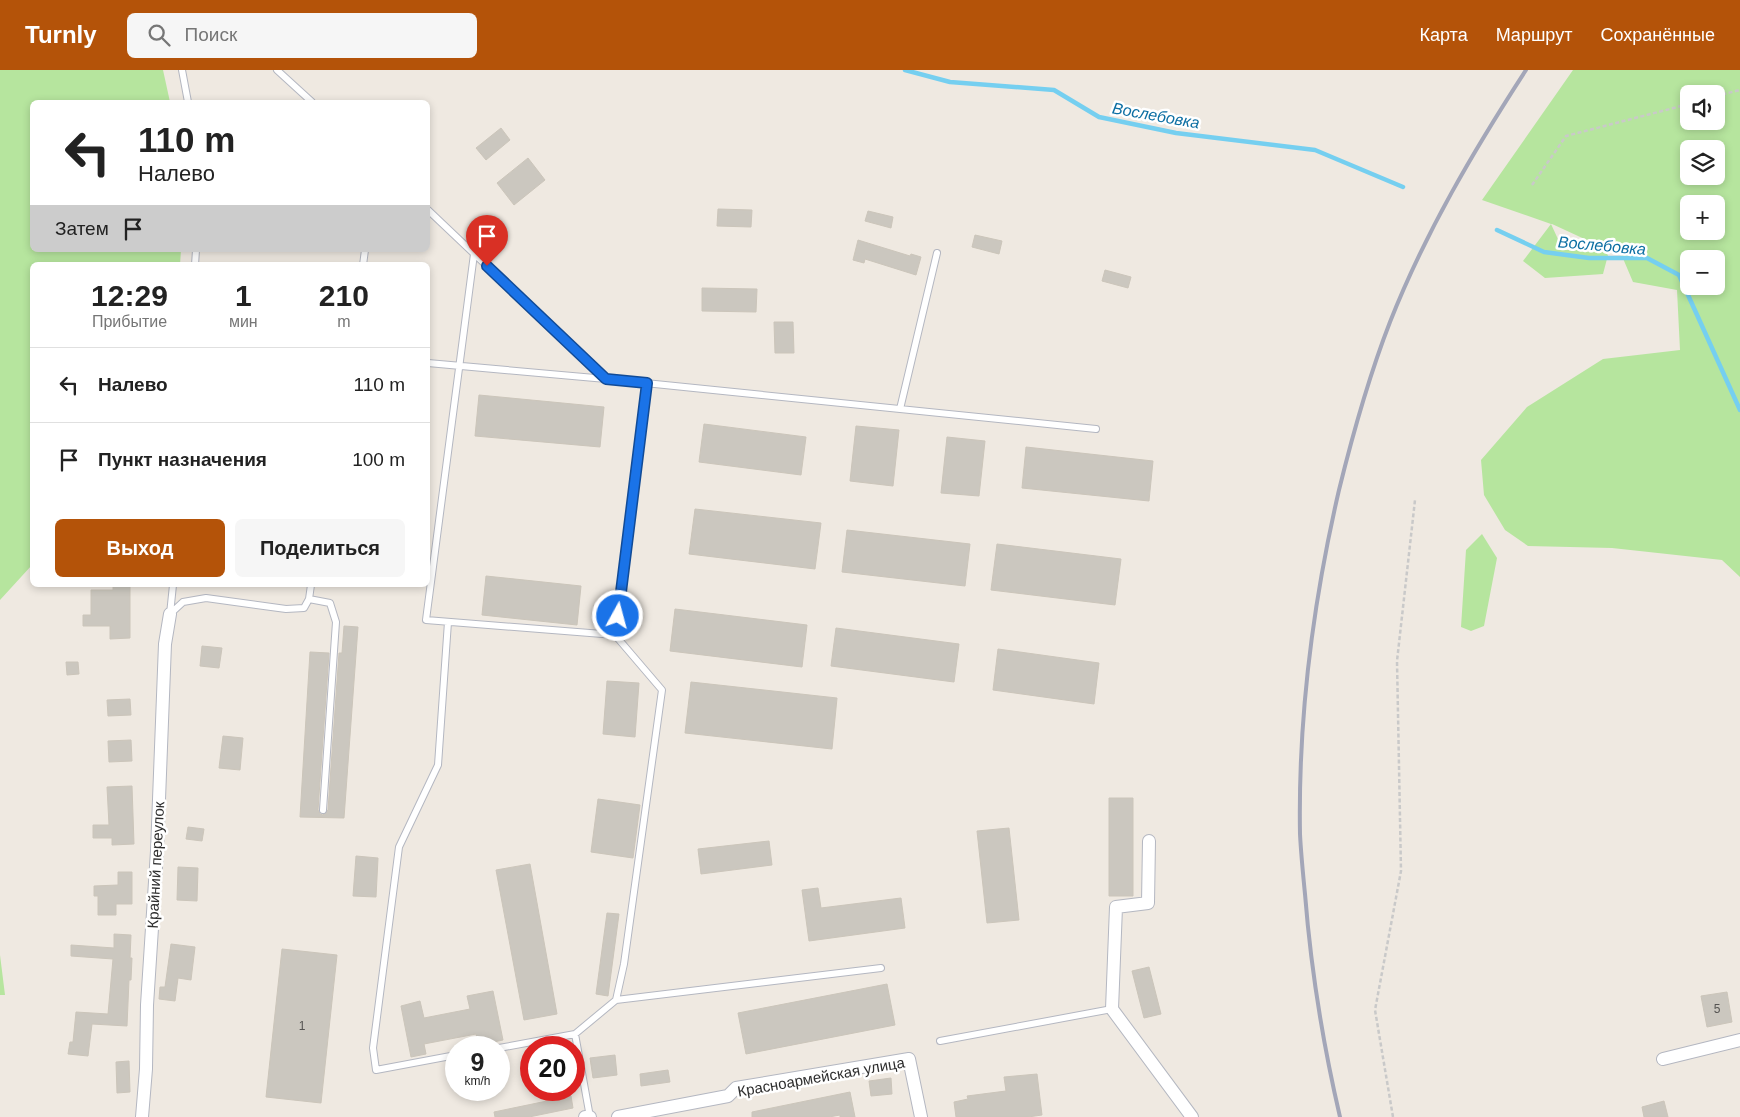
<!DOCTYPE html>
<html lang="ru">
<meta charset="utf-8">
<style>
body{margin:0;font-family:Arial,sans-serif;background:#f6f6f6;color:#222;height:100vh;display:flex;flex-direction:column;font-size:19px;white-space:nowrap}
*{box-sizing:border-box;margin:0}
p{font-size:16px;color:#767676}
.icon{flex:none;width:28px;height:28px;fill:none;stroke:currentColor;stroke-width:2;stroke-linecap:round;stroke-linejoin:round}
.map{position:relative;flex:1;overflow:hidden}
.details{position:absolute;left:30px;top:192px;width:400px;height:325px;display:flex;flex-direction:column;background:#fff;border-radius:8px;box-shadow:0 2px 8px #0003}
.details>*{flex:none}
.guide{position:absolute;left:30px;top:30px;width:400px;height:152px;border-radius:8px;box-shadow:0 2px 8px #0003;background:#fff;color:#222;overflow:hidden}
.buttons{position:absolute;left:1680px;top:15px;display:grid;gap:10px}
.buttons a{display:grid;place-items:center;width:45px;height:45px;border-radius:8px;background:#fff;box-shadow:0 2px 8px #0003;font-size:25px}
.speed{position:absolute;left:445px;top:966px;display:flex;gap:10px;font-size:25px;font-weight:700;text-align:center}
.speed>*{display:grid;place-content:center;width:65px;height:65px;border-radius:50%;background:#fff;box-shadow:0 2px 8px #0003;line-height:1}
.speed small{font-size:12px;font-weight:400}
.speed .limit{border:8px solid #d22;background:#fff;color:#111}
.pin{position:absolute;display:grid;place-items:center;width:42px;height:42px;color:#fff;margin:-51px -21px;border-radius:50% 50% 50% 0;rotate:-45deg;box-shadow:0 0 5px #0007}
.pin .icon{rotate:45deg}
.me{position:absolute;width:55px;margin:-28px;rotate:7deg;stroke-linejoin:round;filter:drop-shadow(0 0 4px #0008)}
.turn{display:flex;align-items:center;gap:18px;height:105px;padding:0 25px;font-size:22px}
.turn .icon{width:65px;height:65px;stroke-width:2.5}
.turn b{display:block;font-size:35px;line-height:42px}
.then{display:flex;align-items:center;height:48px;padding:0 25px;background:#0003;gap:10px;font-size:19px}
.eta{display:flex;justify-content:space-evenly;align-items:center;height:85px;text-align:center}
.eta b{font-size:30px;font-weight:700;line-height:35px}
.button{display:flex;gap:10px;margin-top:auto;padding:10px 25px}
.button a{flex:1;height:58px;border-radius:8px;background:#b45309;color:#fff;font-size:20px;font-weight:700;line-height:58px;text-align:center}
.button a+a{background:#f6f6f6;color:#222}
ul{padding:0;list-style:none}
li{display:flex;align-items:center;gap:15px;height:75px;padding:0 25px;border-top:1px solid #e0e0e0}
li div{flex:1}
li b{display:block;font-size:19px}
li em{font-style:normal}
header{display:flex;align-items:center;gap:30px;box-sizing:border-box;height:70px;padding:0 25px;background:#b45309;color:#fff}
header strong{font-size:24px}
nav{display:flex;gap:28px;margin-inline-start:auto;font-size:18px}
.search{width:350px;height:45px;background:#f6f6f6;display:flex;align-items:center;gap:12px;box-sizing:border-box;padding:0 18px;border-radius:8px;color:#767676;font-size:19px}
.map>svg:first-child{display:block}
</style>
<header>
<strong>Turnly</strong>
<div class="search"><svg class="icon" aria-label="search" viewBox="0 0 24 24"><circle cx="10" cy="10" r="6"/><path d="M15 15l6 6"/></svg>Поиск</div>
<nav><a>Карта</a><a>Маршрут</a><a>Сохранённые</a></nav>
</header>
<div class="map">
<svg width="1740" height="1047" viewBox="0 0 1740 1047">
<rect width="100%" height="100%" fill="#efe9e1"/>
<!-- green -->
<path fill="#b6e59e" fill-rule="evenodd" d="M0,0H163L170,32H32V180H181L180,195H32V495L0,530Z
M1573,0H1740V507L1722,490L1612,478L1528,476L1505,460L1484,425L1481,390L1527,337L1603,289L1680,280L1677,220L1633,212L1619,179L1593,172L1608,185L1603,204L1545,208L1523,191L1551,154L1482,130ZM1689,24H1716V51H1689ZM1689,79H1716V106H1689ZM1689,134H1716V161H1689ZM1551,154H1552L1591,172L1576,180H1563ZM1689,189H1716V216H1689Z
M1482,464L1497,488L1484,556L1471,561L1461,557L1466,480Z
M0,885L5,925H0Z"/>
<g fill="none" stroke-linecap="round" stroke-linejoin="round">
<!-- stream -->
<path stroke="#75cff0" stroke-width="4.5" d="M905,0L950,12L1054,20L1099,47L1176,63L1315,80L1403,117
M1497,160L1544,182L1589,188H1647L1679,205L1740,340"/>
</g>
<!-- building -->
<path fill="#cbc7bf" stroke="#cbc5ba" d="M501,58L510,70L486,90L476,78Z
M528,88L545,110L514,135L497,113Z
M718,139L752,140L751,157L717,156Z
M868,141L893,147L891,158L865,151Z
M975,165L1002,171L999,184L972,177Z
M858,170L910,186L911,184L921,187L916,205L865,189L864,193L853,190Z
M1105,200L1131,207L1128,218L1102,211Z
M702,218L757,219L756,242L702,241Z
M774,252H793L794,283H775Z
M479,325L604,337L600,377L475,366Z
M704,354L806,367L801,405L699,392Z
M856,356L899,360L893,416L850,411Z
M947,367L985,371L979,426L941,423Z
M1026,377L1153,391L1149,431L1022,418Z
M695,439L821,453L815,499L689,484Z
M847,460L970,474L965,516L842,502Z
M997,474L1121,489L1115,535L991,520Z
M486,506L581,516L577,555L482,545Z
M113,515H130V568L110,569V556H83V545H91V520H113Z
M675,539L807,555L802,597L670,581Z
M344,556L358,557L344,748L300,747L310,582L329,583L318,740L320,744L323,745L328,740L339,583H342Z
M836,558L959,574L954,612L831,596Z
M202,576L222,578L219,598L200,596Z
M998,579L1099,593L1094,634L993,620Z
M66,592H78L79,604L67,605Z
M607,611L639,613L635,667L603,664Z
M691,612L837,628L832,679L685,663Z
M130,629L131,645L108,646L107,630Z
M223,666L243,668L240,700L219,698Z
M131,670L132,691L109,692L108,671Z
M132,716L134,774L112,775V768H93V755H109L107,717Z
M1109,728H1133V826H1109Z
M598,729L640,735L633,788L591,782Z
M188,757L204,759L202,771L186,769Z
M1009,758L1019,850L987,853L977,761Z
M769,771L772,795L701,804L698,779Z
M356,786L378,788L376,827L353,826Z
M530,794L557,944L524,950L496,800Z
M178,797L198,798L197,831L177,830Z
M118,802H132V834H116V845H98V826H94V816L118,815Z
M818,818L821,838L901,828L905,858L809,871L802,820Z
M607,843L619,844L608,926L596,924Z
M114,864L131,865L130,888H132L131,910H129L127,956L92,954L88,986L68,984L70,972H73L76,942L108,944L113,889L71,886V875L114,878Z
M171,874L195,877L191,910L178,908L175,931L159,929L160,917H165Z
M282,879L337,885L321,1033L266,1027Z
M1149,897L1161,944L1144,948L1132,901Z
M887,914L895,955L746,984L738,943Z
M493,921L503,970L479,975L476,964L424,974L426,984L411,987L401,936L420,931L424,948L470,939L467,926Z
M1727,922L1732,952L1707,957L1701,926Z
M615,985L617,1005L593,1008L590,988Z
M129,991L130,1022L117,1023L116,992Z
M668,1000L670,1012L641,1016L640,1004Z
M1037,1004L1042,1045L1028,1047H956L954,1032L968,1029L967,1026L1006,1021L1004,1007Z
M891,1008L892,1024L871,1026L869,1011Z
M850,1022L855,1047H840V1045L829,1047H752V1042Z
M571,1026L573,1038L529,1047H495L494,1042Z
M1664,1031L1668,1047H1644L1642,1037Z"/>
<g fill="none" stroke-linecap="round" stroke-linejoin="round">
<!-- lane casing -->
<g stroke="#b4b7c1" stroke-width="8">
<path id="lane" d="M182,0L188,32
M277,0L312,32
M428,140L606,309L1096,359
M474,184L426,550L615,565
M195,195L196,180
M363,195L365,180
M428,293L606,309
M900,339L937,183
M309,529L330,533L336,552L323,740
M170,544L183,532L206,528L286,539L304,538L309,529L311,515
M170,544L173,515
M448,552L438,695L399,777L373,978L376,1000L456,985
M616,930L624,894L662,620L615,565L647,313
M575,964L616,930L881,898
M940,971L1112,939
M499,978L575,964L590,1047"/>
</g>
<!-- street casing -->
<g stroke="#b4b7c1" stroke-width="14">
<path id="street" d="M1149,771L1148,833L1116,837L1112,939L1192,1047
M1663,989L1740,970
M142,1047L146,999L147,935L157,781L165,574L170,544
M585,1047H590
M618,1047L728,1026L736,1018L909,989L921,1047"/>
</g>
<!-- path -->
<path stroke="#c9c9c9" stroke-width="2.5" stroke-dasharray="4 2.5" stroke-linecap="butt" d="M1716,26L1740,20
M1532,115L1566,66L1689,34
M1393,1047L1375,940L1401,801L1397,591L1415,430"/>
<!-- lane -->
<use href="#lane" stroke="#fff" stroke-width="6"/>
<!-- street -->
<use href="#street" stroke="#fff" stroke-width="12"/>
<!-- rail -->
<path stroke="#a3a6b8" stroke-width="4" d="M1340,1047C1323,974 1311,900 1305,824C1303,804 1301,784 1300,764C1298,648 1313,532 1339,420C1353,363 1369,306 1390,252C1425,163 1474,80 1526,0"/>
</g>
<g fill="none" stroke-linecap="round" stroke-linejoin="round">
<!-- route casing -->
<g stroke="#114b97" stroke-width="12">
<path id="route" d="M487,196L606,309L647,313L618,546"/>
</g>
<!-- route -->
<use href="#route" stroke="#1a73e8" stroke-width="9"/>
</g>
<g text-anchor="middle" stroke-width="5" stroke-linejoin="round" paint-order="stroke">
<!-- number labels -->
<g font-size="12" fill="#555452">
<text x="1717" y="943">5</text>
<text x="302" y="960">1</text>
</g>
<!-- street labels -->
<g font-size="15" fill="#2e2e2e" stroke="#fff">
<text transform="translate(156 795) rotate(-87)" y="5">Крайний переулок</text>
<text transform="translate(821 1007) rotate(-10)" y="5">Красноармейская улица</text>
</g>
<!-- water labels -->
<g font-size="16" font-style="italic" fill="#0d6fa3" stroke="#fff">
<text transform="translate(1156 45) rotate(10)" y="6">Вослебовка</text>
<text transform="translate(1602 175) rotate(5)" y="6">Вослебовка</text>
</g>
</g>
</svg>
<div class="buttons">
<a><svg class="icon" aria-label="sound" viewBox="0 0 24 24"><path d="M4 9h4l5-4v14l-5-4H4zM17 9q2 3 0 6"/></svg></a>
<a><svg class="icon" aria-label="layers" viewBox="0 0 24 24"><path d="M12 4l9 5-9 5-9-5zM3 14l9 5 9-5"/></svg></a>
<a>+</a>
<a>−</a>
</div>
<div class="speed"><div>9<small>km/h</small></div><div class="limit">20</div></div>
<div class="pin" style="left:487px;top:196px;background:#d93025"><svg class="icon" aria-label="arrive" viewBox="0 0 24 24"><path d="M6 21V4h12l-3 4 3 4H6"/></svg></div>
<svg class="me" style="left:618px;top:546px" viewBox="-20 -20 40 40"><circle r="17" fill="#1a73e8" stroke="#fff" stroke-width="3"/><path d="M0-11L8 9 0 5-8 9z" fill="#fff"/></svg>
<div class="guide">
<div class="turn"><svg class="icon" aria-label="left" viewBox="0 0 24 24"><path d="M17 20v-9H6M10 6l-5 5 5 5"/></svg><div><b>110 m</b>Налево</div></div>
<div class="then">Затем<svg class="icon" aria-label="arrive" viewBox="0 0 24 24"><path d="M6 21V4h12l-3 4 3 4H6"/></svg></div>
</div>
<section class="details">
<div class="eta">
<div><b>12:29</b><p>Прибытие</p></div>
<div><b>1</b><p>мин</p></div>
<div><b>210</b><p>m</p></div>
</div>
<ul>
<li><svg class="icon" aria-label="left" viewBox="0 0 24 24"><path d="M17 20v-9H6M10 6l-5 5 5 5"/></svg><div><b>Налево</b></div><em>110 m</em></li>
<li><svg class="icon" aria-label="arrive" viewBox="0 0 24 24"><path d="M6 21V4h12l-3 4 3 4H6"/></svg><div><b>Пункт назначения</b></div><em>100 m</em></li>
</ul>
<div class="button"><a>Выход</a><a>Поделиться</a></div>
</section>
</div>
